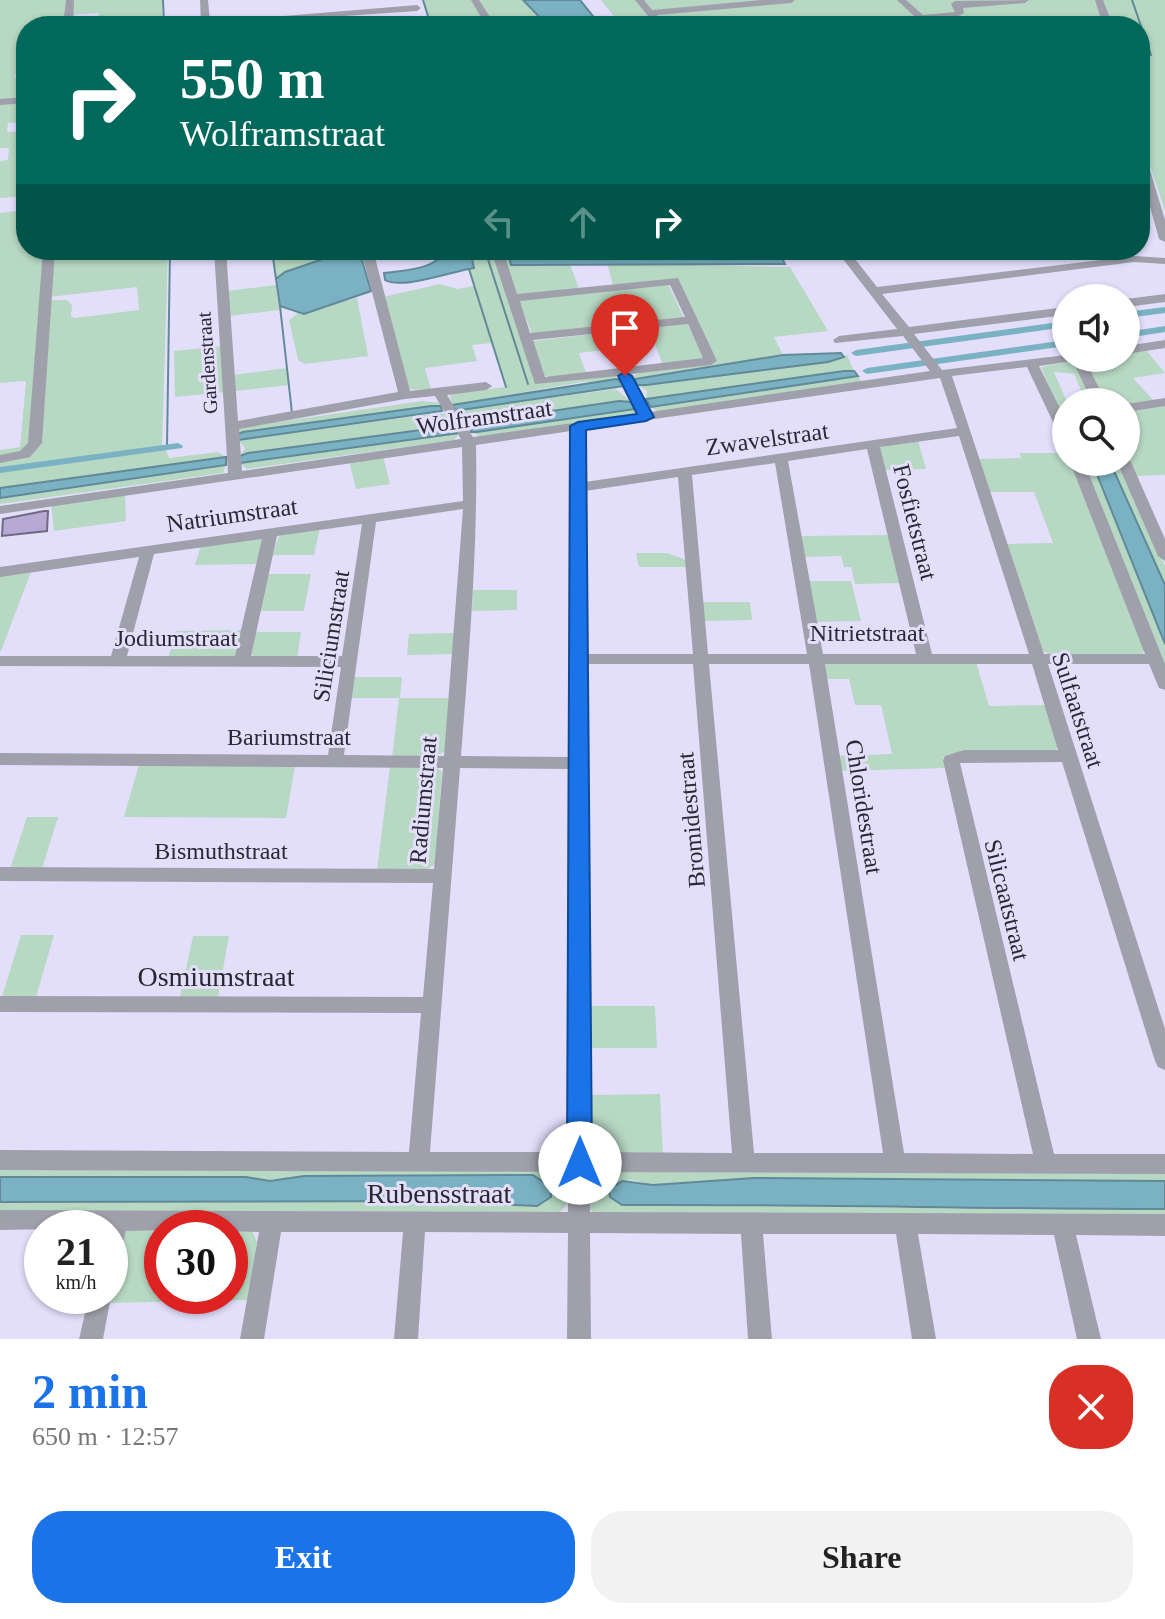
<!DOCTYPE html>
<meta charset="utf-8">
<style>
body{margin:0;font-family:"Times New Roman",serif;background:#f2f2f2;color:#222;height:100vh;display:flex;flex-direction:column;font-size:30px;white-space:nowrap}
*{box-sizing:border-box;margin:0}
p{font-size:26px;color:#767676}
.icon{flex:none;width:44px;height:44px;fill:none;stroke:currentColor;stroke-width:2;stroke-linecap:round;stroke-linejoin:round}
.map{position:relative;height:1339px;overflow:hidden}
.panel{display:flex;flex-direction:column;background:#fff;flex:1}
.panel>*{flex:none}
.hud{position:absolute;left:16px;top:16px;width:1134px;height:244px;border-radius:32px;box-shadow:0 2px 6px #0004;background:#00695c;color:#fff;overflow:hidden}
.controls{position:absolute;left:1052px;top:284px;display:grid;gap:16px}
.controls a{display:grid;place-items:center;width:88px;height:88px;border-radius:50%;background:#fff;box-shadow:0 2px 6px #0004;font-size:40px}
.speed{position:absolute;left:24px;top:1210px;display:flex;gap:16px;font-size:40px;font-weight:700;text-align:center}
.speed>*{display:grid;place-content:center;width:104px;height:104px;border-radius:50%;background:#fff;box-shadow:0 2px 6px #0004;line-height:1}
.speed small{font-size:20px;font-weight:400}
.speed .limit{border:12px solid #d22;background:#fff;color:#111}
.pin{position:absolute;display:grid;place-items:center;width:68px;height:68px;color:#fff;margin:-82px -34px;border-radius:50% 50% 50% 0;rotate:-45deg;box-shadow:0 0 8px #0007}
.pin .icon{rotate:45deg}
.me{position:absolute;width:88px;margin:-44px;rotate:0deg;stroke-linejoin:round;filter:drop-shadow(0 0 6px #0008)}
.turn{display:flex;align-items:center;gap:28px;height:168px;padding:0 32px;font-size:36px}
.turn .icon{width:104px;height:104px;stroke-width:2.5}
.turn b{display:block;font-size:56px;line-height:68px}
.lanes{display:flex;align-items:center;height:76px;padding:0 32px;background:#0003;justify-content:center;gap:40px;direction:ltr}
.lanes .off{opacity:.35}
.round{display:grid;place-items:center;flex:none;width:84px;height:84px;border-radius:32px;background:#f2f2f2}
.head{display:flex;align-items:center;justify-content:space-between;height:136px;padding:0 32px}
h1{font-size:48px;font-weight:600;line-height:60px;color:#1a73e8}
.button{display:flex;gap:16px;margin-top:auto;padding:16px 32px}
.button a{flex:1;height:92px;border-radius:32px;background:#1a73e8;color:#fff;font-size:32px;font-weight:600;line-height:92px;text-align:center}
.button a+a{background:#f2f2f2;color:#222}
.map>svg:first-child{display:block}
</style>
<div class="map">
<svg width="1165" height="1339" viewBox="0 0 1165 1339">
<rect width="100%" height="100%" fill="#e3dffb"/>
<!-- green -->
<path fill="#b7d8c3" fill-rule="evenodd" d="M0,0H68L65,26H26V67L17,68L15,77H26V100L0,102Z
M72,0H162V26H69V22L99,19L98,13L71,15Z
M423,0H523L548,26H431Z
M601,0H1165V211L1140,135V26H1104L1103,23L1065,19L995,26H622Z
M26,101V122L8,123L7,132L26,131V196L0,198V161L8,160L9,148H0V103Z
M26,210V250H46L28,449L0,457V450L20,447L26,381L0,383V213Z
M52,250H168L162,448L166,450L169,458L218,452L226,457L0,488V461L30,454L50,300H67L72,305L71,316L75,318L139,310L137,287L49,297Z
M224,250H362L364,265L362,260L285,272L276,279L273,254L225,259Z
M470,250H492L536,383L614,375L621,381L582,382L452,405L450,395L453,393L506,387L492,343L472,345L477,361L425,368L431,390L408,389L383,297L440,284L458,289L474,286L469,269L473,268Z
M501,250H507L511,265L570,264L579,289L517,295Z
M607,263L790,267L828,331L774,337L783,355L635,379L634,376L639,372L716,362L676,279L613,285Z
M668,284L684,318L532,334L519,300Z
M276,285L280,310L228,316L227,291Z
M357,298L368,356L305,364L298,360L289,320L298,313Z
M687,323L704,358L701,360L662,363L655,344L579,353L586,373L549,377L542,375L533,341Z
M223,346L226,392L175,397L174,351Z
M1146,350L1165,373L1133,378L1154,401L1126,405V402H1102L1084,359L1126,358V353Z
M847,355L854,371L646,399L647,391L637,385L828,362Z
M1070,361L1076,364L1094,402H1086L1074,374L1054,372L1067,402L1066,428L1041,367Z
M287,368L289,385L235,391L233,375Z
M858,376L862,382L658,412L651,407Z
M616,389L631,402L619,401L485,421L470,426L456,410Z
M422,401L441,403V406L238,434V428L243,427Z
M1165,404V475L1135,476L1126,458V409Z
M635,409L636,415L480,436L471,432Z
M438,413L447,414L459,426L240,456L245,448L238,440Z
M460,433L454,440L247,469L240,463Z
M918,441L926,469L884,470L879,449L882,446Z
M1020,453H1066V462H1071L1145,650L1142,654L1051,655L1041,650L1006,544L1053,543L1034,492H989L977,459L1021,458Z
M383,456L390,484L356,489L349,461Z
M1080,462H1092L1165,644V673Z
M1110,462H1120L1165,566V585Z
M226,465L223,473L0,504V498Z
M125,492L126,521L54,531L51,503Z
M320,528L314,555H272L280,534Z
M891,535L903,583L855,584L851,567H844L841,556L803,557L799,536Z
M252,537L264,539L261,564L195,565L201,545Z
M636,553H667L689,561L690,567H639Z
M32,569L1,651L0,652V574Z
M266,574H311L304,611H258Z
M807,581H851L861,621L815,622Z
M473,590H517V610L472,611Z
M702,602H750L752,620L704,621Z
M244,630L236,655L231,658L168,659L176,631Z
M253,632H301L297,659L254,657L251,654Z
M454,633L453,654L407,655L409,634Z
M825,662H976L989,706L1047,705L1059,746L1055,751L947,755L943,758L945,768L837,771L834,756L892,754L881,705H855L849,679H824Z
M354,677H402L400,698H450L445,751L432,758H392L399,698H351Z
M139,764L295,766L286,818L124,817Z
M390,766H435L442,772L435,864L426,870H377Z
M27,817H58L42,869H10Z
M21,935H54L36,997H2Z
M193,936H229L218,997H180Z
M587,1006H655L657,1048H588Z
M660,1094L663,1155H601L588,1146L587,1095Z
M0,1167L561,1172L569,1182V1202L559,1213L0,1212V1202L430,1201L537,1206L551,1197V1187L304,1176L270,1181L245,1177H0Z
M600,1171H1165V1181L754,1178L653,1185L631,1180L614,1184L609,1190L610,1197C795,1203 980,1209 1165,1209V1218L595,1213L589,1209L587,1177Z
M243,1227L251,1229L257,1242L251,1300L105,1303C120,1282 104,1242 132,1228ZM162,1228H230V1296H162Z"/>
<!-- water -->
<path fill="#7ab2c3" stroke="#628998" stroke-width="2" d="M523,0H580L601,26H548Z
M441,250H470L474,268C453,271 402,290 385,280L384,273C405,270 432,270 444,253Z
M507,250H778L785,264L511,265Z
M329,257H354L362,260L371,291L304,314L280,306L276,279L285,272Z
M841,353L844,357L828,362L646,385H637L635,379L783,355Z
M844,371H854L858,376L651,407L646,399Z
M616,379L621,381L624,386L468,409L456,410L452,405Z
M619,401L631,402L635,409L477,432H471L470,426L485,421Z
M431,406H441L442,411L238,440V434L243,432Z
M451,426L457,427L460,433L240,463V456L248,453Z
M226,457V465L0,498V488Z
M1092,462H1110L1165,585V644Z
M533,1175L551,1187V1197L537,1206L430,1201L0,1202V1177H246L270,1181L304,1176Z
M754,1178L1165,1181V1209C984,1209 803,1204 622,1205L610,1197L609,1190L622,1181L653,1185Z"/>
<g fill="none" stroke-linecap="round" stroke-linejoin="round">
<!-- stream -->
<path stroke="#628998" stroke-width="2" d="M163,0L164,26
M423,0L431,26
M1132,0L1151,55
M272,250L276,279
M485,250L528,384
M469,269L506,387
M280,306L292,413
M167,446L170,250"/>
<!-- canal -->
<path fill="#7ab2c3" fill-rule="evenodd" d="M1165,307V313L1126,318V312Z
M1066,321V327L856,356L851,353L856,350Z
M1165,326V332L1126,338V332Z
M1066,340V346L867,374L862,371L867,368Z
M178,443L183,446L182,448L0,473V467Z"/>
</g>
<!-- building -->
<path fill="#b7a9d5" stroke="#706981" stroke-width="2" d="M44,511H48L47,531L2,536L3,519Z"/>
<g fill="none" stroke-linecap="round" stroke-linejoin="round">
<!-- minor -->
<path fill="#a0a0ac" fill-rule="evenodd" d="M66,0H74L73,26H63Z
M200,0H208L210,22L417,5L421,8L417,11L201,26Z
M471,0H479L496,26H486Z
M635,0H644L652,10L762,0H795L791,3L657,15L666,26H656Z
M897,0H906L923,15L955,12L951,4L955,1L1029,0L1025,3L963,8L964,13L957,17L865,26H832L837,23L914,16Z
M1095,0H1103L1113,26H1028L1033,23L1067,20L1102,22Z
M26,97V103L0,105V99Z
M1140,150L1145,153L1165,220V242L1159,239L1140,171Z
M43,250H55L42,443L30,457L0,463V455L20,451L28,443Z
M214,250H226L238,421L398,392L361,250H373L410,391L486,382L492,386L486,390L447,395L473,437L638,414L619,376L535,384L491,250H503L517,294L678,278L717,361L711,365L631,374L650,412L930,371L903,336L835,343L833,340L839,336L897,329L836,250H848L877,287L1134,256L1165,258V264L1134,262L882,294L909,327L1066,307V315L914,334L942,370L1066,355V358H1084L1106,402H1092L1073,361L1039,366L1066,421V439L1059,435L1027,367L952,376L1044,654H1145L1070,462H1084L1165,664V690L1159,688L1149,664H1048L1165,1029V1070L1158,1067L1155,1061L1062,762L960,763L1054,1154H1165V1174L590,1172V1212L1165,1214V1236L1076,1235L1101,1339H1077L1054,1235L918,1234L936,1339H912L896,1234H763L772,1339H748L741,1234L590,1233L591,1339H567L568,1233L425,1232L418,1339H394L403,1232H281L264,1339H240L259,1232L230,1231V1228L126,1231L118,1260L110,1263V1228L0,1230V1210L568,1212V1172L0,1170V1150L409,1152L421,1013L0,1012V996L423,997L433,883L0,881V867L434,869L443,768L0,765V753L328,755L341,667L0,666V656H111L139,557L0,577V567L463,501L462,447L0,514V506L228,473ZM670,285L685,317L530,333L520,301ZM688,324L703,358L545,377L533,340ZM940,378L957,428L585,482V429ZM435,396L461,439L242,471L239,429L405,399ZM571,431L569,488L571,491L570,757L461,756C469,652 478,549 476,445ZM959,436L1029,654H932L880,447ZM867,449L916,654H823L788,461ZM775,463L807,654H708L692,475ZM678,477L693,654H586L585,491ZM463,509L444,756L344,755L376,522ZM362,524L342,656H251L277,536ZM262,539L235,656H127L154,554ZM586,664H693L732,1153L589,1152ZM709,664H809L883,1153H754ZM825,664H1032L1058,750H964L945,756L943,760L1033,1154L904,1153ZM460,768L570,769L568,1152H430Z
M1165,294V302L1126,307V299Z
M1165,340V348L1126,354V346Z
M1165,398V406L1126,412V404Z
M1126,458L1131,462L1165,539V561L1158,556L1117,462H1126Z
M110,1293L111,1296L103,1339H79L89,1296H110Z"/>
</g>
<!-- route -->
<path fill="#1a73e8" stroke="#114b97" stroke-width="2" d="M625,372L632,376L654,417L646,421L586,430L592,1163L588,1171L580,1174L571,1171L567,1163L570,426L578,422L637,414L618,376Z"/>
<g text-anchor="middle" stroke-width="6" stroke-linejoin="round" paint-order="stroke">
<!-- far-street labels -->
<g font-size="20" fill="#2a2833" stroke="#e3dffb">
<text transform="translate(207 363) rotate(-94)" y="7">Gardenstraat</text>
</g>
<!-- street labels -->
<g font-size="24" fill="#2a2833" stroke="#e3dffb">
<text transform="translate(484 417) rotate(-8)" y="8">Wolframstraat</text>
<text transform="translate(767 439) rotate(-8)" y="8">Zwavelstraat</text>
<text transform="translate(232 515) rotate(-8)" y="8">Natriumstraat</text>
<text transform="translate(915 522) rotate(76)" y="8">Fosfietstraat</text>
<text x="867" y="641">Nitrietstraat</text>
<text transform="translate(331 636) rotate(-81)" y="8">Siliciumstraat</text>
<text x="176" y="646">Jodiumstraat</text>
<text transform="translate(1078 710) rotate(72)" y="8">Sulfaatstraat</text>
<text x="289" y="745">Bariumstraat</text>
<text transform="translate(423 800) rotate(-85)" y="8">Radiumstraat</text>
<text transform="translate(864 807) rotate(81)" y="8">Chloridestraat</text>
<text transform="translate(691 820) rotate(-95)" y="8">Bromidestraat</text>
<text x="221" y="859">Bismuthstraat</text>
<text transform="translate(1007 900) rotate(76)" y="8">Silicaatstraat</text>
</g>
<!-- near-street labels -->
<g font-size="28" fill="#2a2833" stroke="#e3dffb">
<text x="216" y="986">Osmiumstraat</text>
<text x="439" y="1203">Rubensstraat</text>
</g>
</g>
</svg>
<div class="controls">
<a><svg class="icon" aria-label="sound" viewBox="0 0 24 24"><path d="M4 9h4l5-4v14l-5-4H4zM17 9q2 3 0 6"/></svg></a>
<a><svg class="icon" aria-label="search" viewBox="0 0 24 24"><circle cx="10" cy="10" r="6"/><path d="M15 15l6 6"/></svg></a>
</div>
<div class="speed"><div>21<small>km/h</small></div><div class="limit">30</div></div>
<div class="pin" style="left:625px;top:376px;background:#d93025"><svg class="icon" aria-label="arrive" viewBox="0 0 24 24"><path d="M6 21V4h12l-3 4 3 4H6"/></svg></div>
<svg class="me" style="left:580px;top:1163px" viewBox="-20 -20 40 40"><circle r="19" fill="#fff"/><path d="M0-13L10 11 0 6-10 11z" fill="#1a73e8"/></svg>
<div class="hud">
<div class="turn"><svg class="icon" aria-label="right" viewBox="0 0 24 24"><path d="M7 20v-9h11M14 6l5 5-5 5"/></svg><div><b>550 m</b>Wolframstraat</div></div>
<div class="lanes"><svg class="icon off" aria-label="left" viewBox="0 0 24 24"><path d="M17 20v-9H6M10 6l-5 5 5 5"/></svg><svg class="icon off" aria-label="ahead" viewBox="0 0 24 24"><path d="M12 20V5M6 11l6-6 6 6"/></svg><svg class="icon" aria-label="right" viewBox="0 0 24 24"><path d="M7 20v-9h11M14 6l5 5-5 5"/></svg></div>
</div>
</div>
<section class="panel">
<div class="head"><div><h1>2 min</h1><p>650 m · 12:57</p></div><a class="round" style="background:#d93025;color:#fff"><svg class="icon" aria-label="close" viewBox="0 0 24 24"><path d="M6 6l12 12M18 6L6 18"/></svg></a></div>
<div class="button"><a>Exit</a><a>Share</a></div>
</section>
